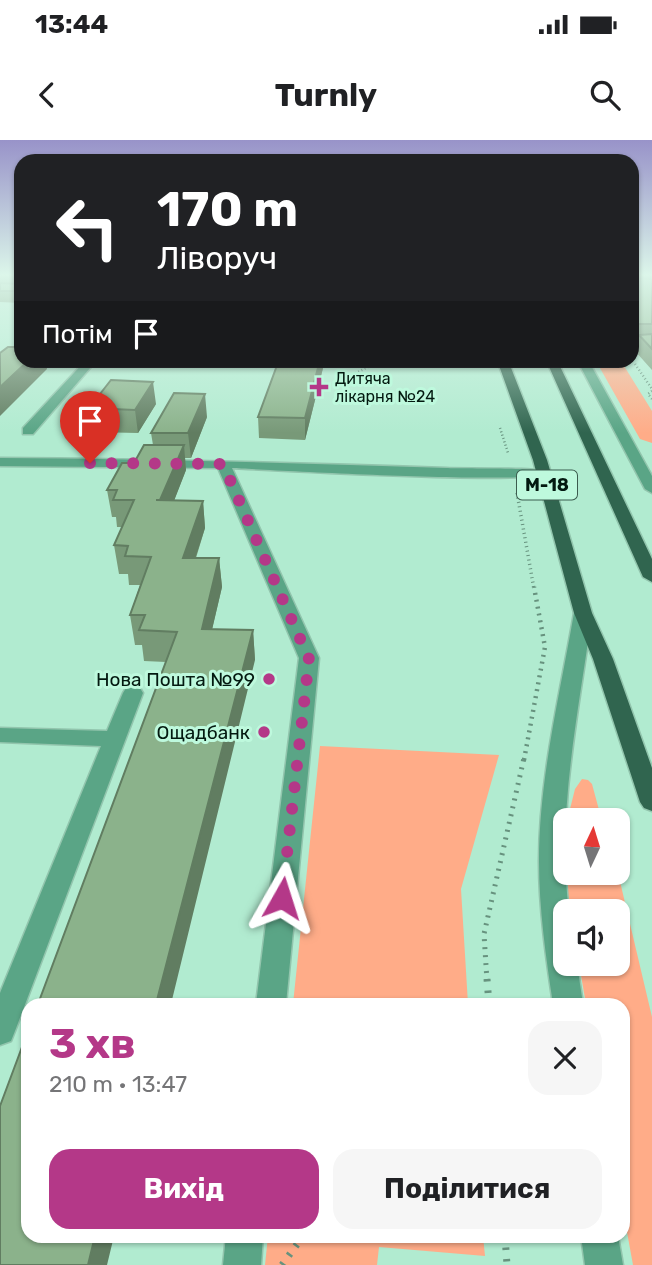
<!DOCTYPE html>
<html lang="uk">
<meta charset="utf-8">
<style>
body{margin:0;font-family:Rubik,sans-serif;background:#f6f6f6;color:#202124;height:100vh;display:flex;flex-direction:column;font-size:26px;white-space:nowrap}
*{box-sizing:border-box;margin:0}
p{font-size:23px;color:#757577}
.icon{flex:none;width:38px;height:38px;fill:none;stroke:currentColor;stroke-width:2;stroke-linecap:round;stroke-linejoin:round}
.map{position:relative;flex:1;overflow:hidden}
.sheet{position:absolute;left:21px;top:858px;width:609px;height:245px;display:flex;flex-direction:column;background:#fff;border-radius:21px;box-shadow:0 2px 5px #0004}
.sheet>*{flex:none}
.banner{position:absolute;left:14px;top:14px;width:625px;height:214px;border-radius:21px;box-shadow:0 2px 5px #0004;background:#202124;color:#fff;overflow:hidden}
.needle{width:46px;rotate:4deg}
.fabs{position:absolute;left:553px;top:668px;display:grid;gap:14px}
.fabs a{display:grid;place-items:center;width:77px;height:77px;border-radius:14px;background:#fff;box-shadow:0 2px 5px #0004;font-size:35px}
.pin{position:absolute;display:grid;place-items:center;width:60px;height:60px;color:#fff;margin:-72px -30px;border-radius:50% 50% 50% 0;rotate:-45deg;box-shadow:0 0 7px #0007}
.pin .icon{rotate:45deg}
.me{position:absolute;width:77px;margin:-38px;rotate:6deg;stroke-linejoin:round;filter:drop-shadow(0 0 5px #0008)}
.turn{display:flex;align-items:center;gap:24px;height:147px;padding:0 28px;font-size:32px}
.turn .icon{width:91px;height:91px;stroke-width:2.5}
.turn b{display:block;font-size:49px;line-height:60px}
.then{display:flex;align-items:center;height:66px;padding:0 28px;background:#0003;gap:14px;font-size:26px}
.round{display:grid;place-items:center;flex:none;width:74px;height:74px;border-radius:21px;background:#f6f6f6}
.head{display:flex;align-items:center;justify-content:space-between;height:119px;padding:0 28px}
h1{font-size:42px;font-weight:700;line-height:52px;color:#b43888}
.cta{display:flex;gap:14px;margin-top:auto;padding:14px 28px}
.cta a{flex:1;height:80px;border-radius:21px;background:#b43888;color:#fff;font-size:28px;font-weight:700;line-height:80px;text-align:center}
.cta a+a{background:#f6f6f6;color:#202124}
.status{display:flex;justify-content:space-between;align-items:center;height:49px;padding:0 35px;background:#fff;direction:ltr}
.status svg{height:19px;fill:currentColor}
header{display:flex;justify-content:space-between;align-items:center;height:91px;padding:0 28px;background:#fff;font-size:32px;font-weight:700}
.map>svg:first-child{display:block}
</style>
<div class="status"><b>13:44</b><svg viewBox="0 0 49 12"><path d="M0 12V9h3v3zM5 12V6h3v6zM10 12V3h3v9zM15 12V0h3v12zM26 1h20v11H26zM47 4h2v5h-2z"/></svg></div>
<header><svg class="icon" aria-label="back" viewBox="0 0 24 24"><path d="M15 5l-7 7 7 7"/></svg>Turnly<svg class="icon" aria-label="search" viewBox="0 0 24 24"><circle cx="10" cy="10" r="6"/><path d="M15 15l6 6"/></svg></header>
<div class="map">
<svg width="652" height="1125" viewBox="0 0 652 1125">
<rect width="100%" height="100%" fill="#b1ebd0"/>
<!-- green -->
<path fill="#ffac88" d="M596,221H621L652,271V303L640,299Z
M320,606L499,615L461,749L468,864H293Z
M582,639L588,640L592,644L602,681H567L575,649Z
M565,733H618L652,877V1125H633L623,1070V864H586L579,824H618V772H570L564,738Z
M268,1096H483L485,1116L379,1107L377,1125H265Z"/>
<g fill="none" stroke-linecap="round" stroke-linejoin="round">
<!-- minor casing -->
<g stroke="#92c5ad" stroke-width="3">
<path id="minor" d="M632,202H652V208H632Z
M86,220H97L33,294H23V288Z
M577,220H588L652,336V353L645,349Z
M0,318C149,319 298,323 446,328C463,329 544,327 551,333C538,345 270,330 232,328L319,518L286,864H256L299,518L218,328L0,326Z
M583,468L592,473C579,572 556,672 569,772H565V824H577L583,864H553C546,818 539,769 539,721C539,638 560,554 574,473Z
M133,547L140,548L143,553L15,891L11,901L0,905V853L101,606L0,602V588L107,591L123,553L126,548Z
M226,1096H263L261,1125H223Z
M581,1096H618L623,1125H585Z"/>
</g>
<!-- major casing -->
<g stroke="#92c5ad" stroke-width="3">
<path id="major" d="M497,220H508L547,320L592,473L613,519L652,628V671L644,668L640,662L593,519L574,473L533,320Z
M546,220H557L652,419V442L643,437Z"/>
</g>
<!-- path-far4 -->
<path stroke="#67927e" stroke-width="2.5" stroke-dasharray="1 2.5" stroke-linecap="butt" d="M635,224L652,249
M352,235L382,220
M652,251L648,254L652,259
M500,288L508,313"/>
<!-- path-far3 -->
<path stroke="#67927e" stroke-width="3.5" stroke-dasharray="1 3.5" stroke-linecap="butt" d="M517,353L534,449"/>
<!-- path-far2 -->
<path stroke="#67927e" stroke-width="4.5" stroke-dasharray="2 5" stroke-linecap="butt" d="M524,620L545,507L534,447"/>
<!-- path-far1 -->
<path stroke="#67927e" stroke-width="5" stroke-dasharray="2 6" stroke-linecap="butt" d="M487,841L484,794L524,618"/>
<!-- path -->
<path stroke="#67927e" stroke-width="7" stroke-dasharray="2.5 9" stroke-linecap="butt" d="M487,839L489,864
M505,1096L507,1125
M282,1125L303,1096"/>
<!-- minor -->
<use href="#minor" fill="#5aa586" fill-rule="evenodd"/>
<!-- major -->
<use href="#major" fill="#30654f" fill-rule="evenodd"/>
</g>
<!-- wall -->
<path fill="#789978" d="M0,135H21V163L0,162Z
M632,135H652V230L635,211L638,200H632Z
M279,220H325L305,300L259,298L258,277Z
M156,264L138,293L93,292L89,268Z
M207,277L191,318H185L186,330L174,360L203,361L205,388L196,418H219L222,447L212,489L253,490L255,520L166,522L144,521L142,505H135L130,475L140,445H129L128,434H119L114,405L122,387H117L116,377H112L107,350L153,305L151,293Z"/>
<!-- shaded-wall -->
<path fill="#617d61" d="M29,220H46L47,229L0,276V247Z
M320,220H325L305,300V278Z
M153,242L156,264L138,293L135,270Z
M205,254L207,277L191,318L188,293Z
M184,305L186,330L164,387L160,360Z
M203,361L205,388L186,447L183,418Z
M219,418L222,447L205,520L202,489Z
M253,490L255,520L171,864H156Z
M95,1096H114L107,1125H88Z"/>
<!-- building -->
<path fill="#8bb28b" stroke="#617d61" stroke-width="2" d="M632,135H634L635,138L652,139V184H635L633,188L632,187Z
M21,137V151H0V143L18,144Z
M652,194V209L639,195Z
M8,207H21V220H29L0,247V213Z
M279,220H320L305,278L258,277Z
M111,240L153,242L135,270L89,268Z
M174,253L205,254L188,293H151Z
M144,305H184L160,360H156L203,361L183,418H219L202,489L253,490L156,864H38L177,492L139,490L145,475H130L151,417L125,416L128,406L114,405L134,360H113L117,350H107L122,323H134Z
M28,891V1096H95L88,1125H0V966Z"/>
<!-- sky -->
<linearGradient id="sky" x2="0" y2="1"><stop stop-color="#9893c9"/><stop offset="0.46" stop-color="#dcf6ea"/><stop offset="1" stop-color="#dcf6ea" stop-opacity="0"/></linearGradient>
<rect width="652" height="293" fill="url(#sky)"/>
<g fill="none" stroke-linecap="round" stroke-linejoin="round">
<!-- route -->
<path stroke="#b43888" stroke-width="12" stroke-dasharray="0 21.6" d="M90,323L223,324L309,519L282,758"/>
</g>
<!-- markers -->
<g fill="#b43888" stroke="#bef9dd" stroke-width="2.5">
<path d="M315.5 236.5h7v7h7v7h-7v7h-7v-7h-7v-7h7z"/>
<circle cx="269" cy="539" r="7"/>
<circle cx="264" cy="592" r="7"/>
</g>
<g text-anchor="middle" stroke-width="6" stroke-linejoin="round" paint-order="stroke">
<!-- far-poi labels -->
<g font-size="16" fill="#031910" stroke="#bef9dd" text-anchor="start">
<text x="335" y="244">Дитяча<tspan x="335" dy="18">лікарня №24</tspan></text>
</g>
<!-- shield labels -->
<rect fill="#bef9dd" stroke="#3b5c4e" stroke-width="2" x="517" y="330.5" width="60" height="29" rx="5"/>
<g font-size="18" font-weight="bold" fill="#031910">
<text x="547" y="351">М-18</text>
</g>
<!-- poi labels -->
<g font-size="19" fill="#031910" stroke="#bef9dd" text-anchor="end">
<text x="255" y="546">Нова Пошта №99</text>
<text x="250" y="599">Ощадбанк</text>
</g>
</g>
</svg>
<div class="fabs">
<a><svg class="needle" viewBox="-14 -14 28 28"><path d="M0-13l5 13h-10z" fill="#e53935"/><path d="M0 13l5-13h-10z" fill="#757577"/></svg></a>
<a><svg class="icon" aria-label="sound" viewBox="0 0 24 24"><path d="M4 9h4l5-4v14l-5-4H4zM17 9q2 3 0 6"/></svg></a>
</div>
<div class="pin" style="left:90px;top:323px;background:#d93025"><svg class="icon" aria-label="arrive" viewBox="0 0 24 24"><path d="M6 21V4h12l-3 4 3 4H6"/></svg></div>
<svg class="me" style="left:282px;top:758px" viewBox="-20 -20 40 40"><path d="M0-17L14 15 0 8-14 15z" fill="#b43888" stroke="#fff" stroke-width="4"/></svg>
<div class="banner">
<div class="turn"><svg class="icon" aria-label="left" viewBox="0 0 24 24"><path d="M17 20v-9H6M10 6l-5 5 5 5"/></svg><div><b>170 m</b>Ліворуч</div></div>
<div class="then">Потім<svg class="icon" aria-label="arrive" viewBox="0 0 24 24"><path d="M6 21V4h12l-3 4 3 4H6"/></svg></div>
</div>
<section class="sheet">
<div class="head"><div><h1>3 хв</h1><p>210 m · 13:47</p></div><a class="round"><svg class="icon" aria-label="close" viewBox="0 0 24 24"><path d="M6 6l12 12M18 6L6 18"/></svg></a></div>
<div class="cta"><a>Вихід</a><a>Поділитися</a></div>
</section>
</div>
